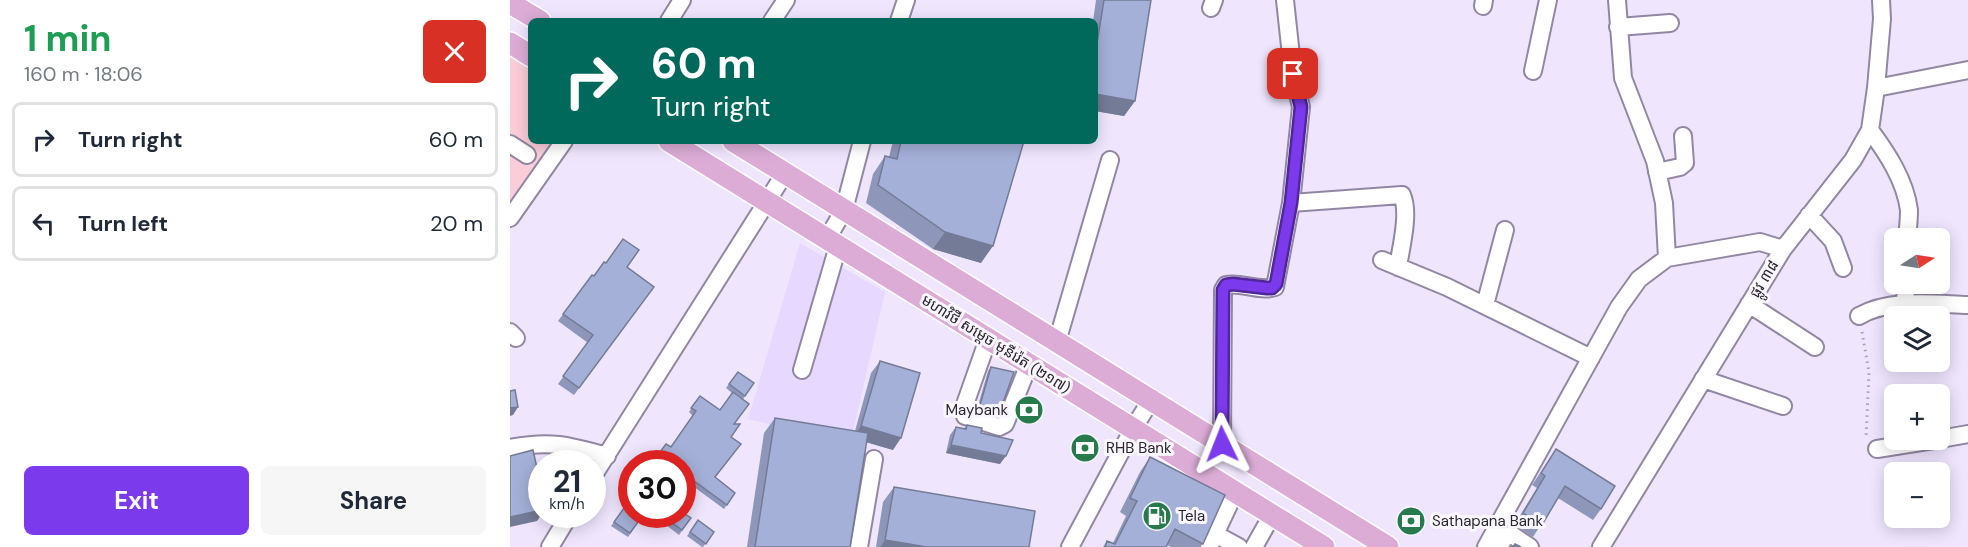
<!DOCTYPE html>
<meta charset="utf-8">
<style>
body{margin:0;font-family:"DM Sans","Noto Sans Khmer",sans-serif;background:#f6f6f7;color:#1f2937;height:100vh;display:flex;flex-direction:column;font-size:22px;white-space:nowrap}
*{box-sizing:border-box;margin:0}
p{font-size:20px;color:#747a83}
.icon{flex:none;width:33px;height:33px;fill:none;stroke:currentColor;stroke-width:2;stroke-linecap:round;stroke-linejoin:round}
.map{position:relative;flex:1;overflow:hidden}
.details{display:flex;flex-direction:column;background:#fff;width:510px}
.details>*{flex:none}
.hud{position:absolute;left:18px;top:18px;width:570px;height:126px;border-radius:9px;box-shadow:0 3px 15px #0003;background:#00695c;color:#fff;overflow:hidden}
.needle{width:39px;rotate:78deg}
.fabs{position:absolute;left:1374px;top:228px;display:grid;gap:12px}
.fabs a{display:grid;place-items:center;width:66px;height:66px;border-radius:9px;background:#fff;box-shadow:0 3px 15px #0003;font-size:30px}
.speed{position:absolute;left:18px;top:450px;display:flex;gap:12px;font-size:30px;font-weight:700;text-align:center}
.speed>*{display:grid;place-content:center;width:78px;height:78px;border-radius:50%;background:#fff;box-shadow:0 3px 15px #0003;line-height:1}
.speed small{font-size:15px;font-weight:400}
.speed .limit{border:9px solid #d22;background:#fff;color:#111}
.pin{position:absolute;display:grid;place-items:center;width:51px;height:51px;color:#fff;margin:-26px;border-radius:12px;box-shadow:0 3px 9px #0006}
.me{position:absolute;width:66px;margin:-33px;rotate:358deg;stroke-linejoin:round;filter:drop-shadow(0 0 4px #0008)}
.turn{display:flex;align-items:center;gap:21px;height:126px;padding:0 24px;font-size:27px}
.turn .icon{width:78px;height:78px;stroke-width:2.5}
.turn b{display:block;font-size:42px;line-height:51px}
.round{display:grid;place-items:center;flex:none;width:63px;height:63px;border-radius:9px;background:#f6f6f7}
.head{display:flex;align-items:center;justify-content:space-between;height:102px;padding:0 24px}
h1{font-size:36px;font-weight:700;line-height:45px;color:#1e9e55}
.button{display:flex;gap:12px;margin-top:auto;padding:12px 24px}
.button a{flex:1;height:69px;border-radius:9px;background:#7c3aed;color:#fff;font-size:24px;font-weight:700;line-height:69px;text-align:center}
.button a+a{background:#f6f6f7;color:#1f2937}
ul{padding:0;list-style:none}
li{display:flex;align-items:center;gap:18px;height:75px;margin:0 12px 9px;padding:0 12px;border:3px solid #e0e1e3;border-radius:9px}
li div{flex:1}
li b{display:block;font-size:22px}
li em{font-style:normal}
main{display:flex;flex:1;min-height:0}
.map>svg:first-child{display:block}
</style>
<main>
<section class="details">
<div class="head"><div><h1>1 min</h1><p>160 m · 18:06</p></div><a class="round" style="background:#d93025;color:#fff"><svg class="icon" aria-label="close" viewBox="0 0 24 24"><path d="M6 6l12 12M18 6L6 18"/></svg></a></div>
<ul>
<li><svg class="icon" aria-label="right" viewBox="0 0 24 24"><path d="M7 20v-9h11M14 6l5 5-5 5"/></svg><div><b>Turn right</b></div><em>60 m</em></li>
<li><svg class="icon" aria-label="left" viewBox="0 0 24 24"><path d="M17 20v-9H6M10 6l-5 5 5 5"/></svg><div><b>Turn left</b></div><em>20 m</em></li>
</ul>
<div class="button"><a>Exit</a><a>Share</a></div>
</section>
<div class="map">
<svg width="1458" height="547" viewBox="0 0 1458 547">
<rect width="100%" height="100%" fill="#efe6fe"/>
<!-- built -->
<path fill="#e6d8fe" d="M290,243L375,292L340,445L238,419Z"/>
<!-- green -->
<path fill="#fbcdd8" d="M0,51L21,64V141H47L0,212Z"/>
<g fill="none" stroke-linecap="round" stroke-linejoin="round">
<!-- minor casing -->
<g stroke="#9287a3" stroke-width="20">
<path id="minor" d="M973,6L974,0
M701,8L704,0
M159,21L172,0
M262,21L276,0
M389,21L396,0
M1108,27L1160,23
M1023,71L1038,0
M1366,88L1458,70
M1360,130C1377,153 1395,180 1399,210C1399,219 1398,229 1397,238
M0,144L17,155
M1147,172L1170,167L1175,163L1173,136
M781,203L892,195C900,213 891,247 888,267
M1299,215L1323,241L1333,268
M0,218L54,141
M317,239L334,210L352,141
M1157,258L1250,242L1273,249
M872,260L937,287L1081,358
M1395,303L1396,284
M1239,304L1305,347
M975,305L995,230
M1349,316C1380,298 1424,304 1458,305
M0,332L6,338
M478,339L453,410L455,416L489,427L495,424L519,364
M547,342L600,160
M292,370L328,246
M1193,379L1273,406
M1430,439L1458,434
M712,444L713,290L716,285C732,282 749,292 765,287L781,203L791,107L783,74L775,0
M0,448C40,440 58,445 97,456
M1367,449L1424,440
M82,478L275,173
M705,534L729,547
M40,547L60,514
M349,547L364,459
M560,547L623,429L641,400
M699,547L725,492
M744,547L762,515
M976,547L1109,307L1129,279L1157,258L1154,203L1145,161L1113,78L1107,0
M989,547C993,541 994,535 1002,535L1020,547
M1091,547L1273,249L1343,160L1360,130L1366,88L1372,19L1371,0"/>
</g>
<!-- major casing -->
<g stroke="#fff" stroke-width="24">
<path id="major" d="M0,3L30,21
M0,43L21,56
M159,141L814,547
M223,141L878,547"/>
</g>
<!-- path -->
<path stroke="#a8a0b4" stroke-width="3" stroke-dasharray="1.5 4.5" stroke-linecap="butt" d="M1352,332L1359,372L1356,438"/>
<!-- minor -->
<use href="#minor" stroke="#fff" stroke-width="16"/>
<!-- major -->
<use href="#major" stroke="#dcacd6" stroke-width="21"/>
</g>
<!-- wall -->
<path fill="#8e97ba" d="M586,0H641L625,101L614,116L585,111V21H583Z
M383,141H514L471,263L423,249L356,203L363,174L375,156L379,157Z
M96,263L117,267L144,287L64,395L48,384L78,343L48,321L82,275L84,276Z
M370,361L383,450L356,442L340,547H237L254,433L265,418L345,431L361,373Z
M481,367L487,415L467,409L478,371Z
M228,372L244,383L233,399L221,437L205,477L225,493L214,509L172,478V464L147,462L144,460L147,456L161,447L183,416L179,412L190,396L210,410L222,393L216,388Z
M457,425L471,433L490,464L436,453L440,435L446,427L454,429Z
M1046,449L1091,509L1083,520L1048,498L1023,537L1004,525L1027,488L1022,485Z
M640,457L693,544L690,547H661L657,545L656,547H593L597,541L603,543L616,516L610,512L630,472Z
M384,487L519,547H366L373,502Z
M122,497L134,514L118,537L101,526Z
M142,514H172L181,518L169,535Z
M188,520L204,532L193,547H192L177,536Z"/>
<!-- shaded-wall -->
<path fill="#747b97" d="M585,94L625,101L614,116L585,111Z
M435,232L483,246L471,263L423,249Z
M470,405L490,411L487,415L467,409Z
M8,407L3,415L0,416V408Z
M351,426L391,438L383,450L342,438Z
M441,445L496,456L490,464L436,453Z
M32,510V514L27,521L0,527V517Z
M375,540L417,547H370Z"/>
<!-- building -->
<path fill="#a5b0d8" stroke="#747b97" stroke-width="1.5" d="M594,0H641L625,101L585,94V56Z
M391,141H514L483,246L435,232L368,185L375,156L387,159Z
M113,239L129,250L117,267L144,287L69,388L53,376L83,335L53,314L82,275L84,276L94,262L96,263Z
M370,361L410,373L391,438L351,426Z
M481,367L504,372L490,411L470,405Z
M228,372L244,383L235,396L219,384Z
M5,390L8,407L0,408V391Z
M223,392L239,404L224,424H230L221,437L231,444L205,477L225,493L217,505L172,472V464H146L150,458L147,456L156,444L161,447L186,411L181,408L190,396L210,410Z
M265,418L358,433L340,547H245Z
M457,425L472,428L471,433L503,440L496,456L441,445L446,427L456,429Z
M1046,449L1105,486L1091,509L1055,486L1032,525L1013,513L1035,476L1031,473Z
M23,450L32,491V510L0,517V456Z
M640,457L715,495L693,544L665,529L656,547H595L597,541L605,544L627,501L620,498Z
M384,487L525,511L519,547H417L375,540Z
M122,497V514H134L120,533L104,522Z
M172,512L181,518L172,530L150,514H172Z
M188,520L204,532L196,544L180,532Z
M1005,544L1011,547H1003Z"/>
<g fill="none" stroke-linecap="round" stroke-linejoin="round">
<!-- route casing -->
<g stroke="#51269a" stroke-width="15">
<path id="route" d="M712,444L713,290L716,285L723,284L757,288H762L766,284L781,203L791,107L783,74"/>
</g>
<!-- route -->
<use href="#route" stroke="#7c3aed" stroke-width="10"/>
</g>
<!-- icons -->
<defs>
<g id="bank-disc" transform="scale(1.5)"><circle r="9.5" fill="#277a4c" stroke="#f9f7fd"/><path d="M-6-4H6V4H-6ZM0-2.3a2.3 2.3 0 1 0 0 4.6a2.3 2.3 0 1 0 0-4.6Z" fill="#fff"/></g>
<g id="fuel-disc" transform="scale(1.5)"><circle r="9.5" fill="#277a4c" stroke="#f9f7fd"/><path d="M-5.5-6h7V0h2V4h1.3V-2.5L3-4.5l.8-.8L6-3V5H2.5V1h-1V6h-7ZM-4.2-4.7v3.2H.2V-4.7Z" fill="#fff"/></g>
</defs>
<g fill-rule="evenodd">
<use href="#bank-disc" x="519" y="410"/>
<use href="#bank-disc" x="575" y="448"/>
<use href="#fuel-disc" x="647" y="516"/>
<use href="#bank-disc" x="901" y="521"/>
</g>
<g text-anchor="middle" stroke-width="6" stroke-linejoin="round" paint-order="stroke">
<!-- street labels -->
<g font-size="15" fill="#2a2531" stroke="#f9f7fd">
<text transform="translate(1254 279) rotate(-59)" y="5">ផ្លូវ ៣៨</text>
<text transform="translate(486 344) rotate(32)" y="5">មហាវិថី សម្តេច មុនីរ៉េត (២១៧)</text>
</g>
<!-- poi labels -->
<g font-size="15" fill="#2a2531" stroke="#f9f7fd" text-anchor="start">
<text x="498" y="415" text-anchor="end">Maybank</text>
<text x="596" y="453">RHB Bank</text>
<text x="668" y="521">Tela</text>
<text x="922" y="526">Sathapana Bank</text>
</g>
</g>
</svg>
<div class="fabs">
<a><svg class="needle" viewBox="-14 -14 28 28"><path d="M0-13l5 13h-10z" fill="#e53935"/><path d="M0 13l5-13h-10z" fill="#747a83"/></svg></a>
<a><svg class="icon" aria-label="layers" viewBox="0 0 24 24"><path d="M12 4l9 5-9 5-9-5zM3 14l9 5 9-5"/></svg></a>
<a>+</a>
<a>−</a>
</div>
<div class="speed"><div>21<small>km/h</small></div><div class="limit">30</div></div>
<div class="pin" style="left:783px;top:74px;background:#d93025"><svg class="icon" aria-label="arrive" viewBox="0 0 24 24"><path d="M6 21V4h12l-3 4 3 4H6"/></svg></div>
<svg class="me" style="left:712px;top:444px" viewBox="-20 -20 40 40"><path d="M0-17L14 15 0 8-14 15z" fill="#7c3aed" stroke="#fff" stroke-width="4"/></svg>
<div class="hud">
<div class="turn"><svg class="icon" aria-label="right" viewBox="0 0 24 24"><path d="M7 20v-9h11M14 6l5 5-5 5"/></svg><div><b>60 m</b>Turn right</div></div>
</div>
</div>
</main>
